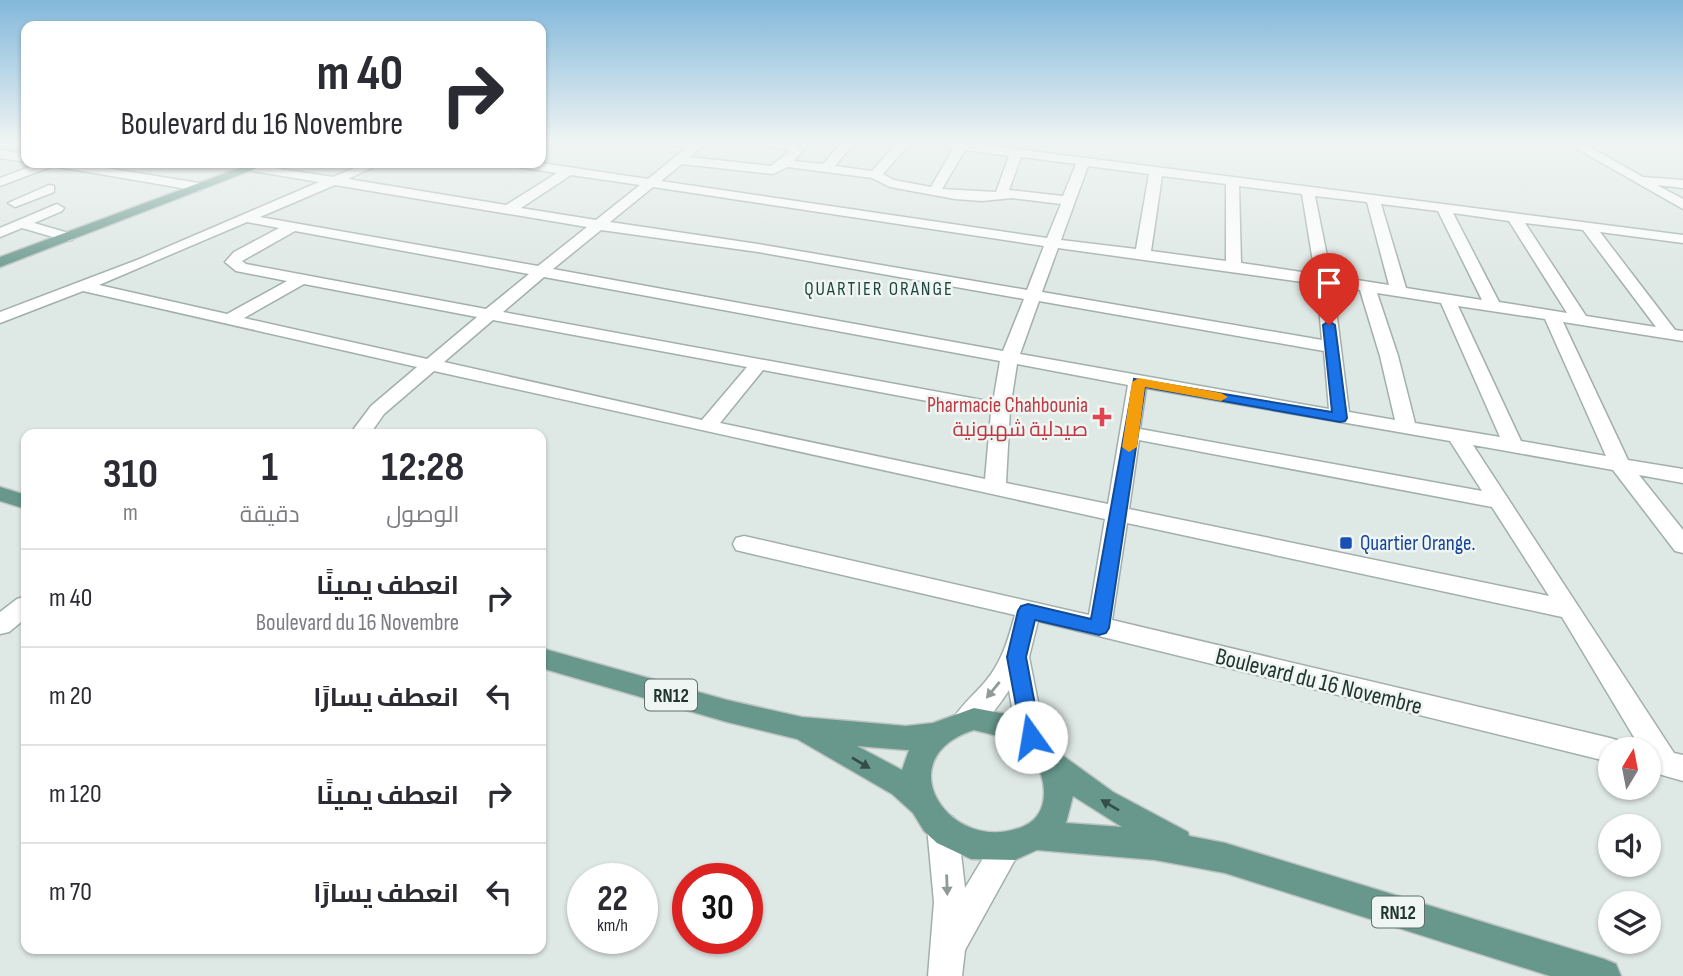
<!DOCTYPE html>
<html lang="ar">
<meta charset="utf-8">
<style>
body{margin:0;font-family:"Sofia Sans Condensed",Cairo,sans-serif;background:#f7f7f7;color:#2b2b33;direction:rtl;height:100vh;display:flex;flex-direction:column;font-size:26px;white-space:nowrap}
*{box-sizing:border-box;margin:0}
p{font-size:23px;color:#7c7c81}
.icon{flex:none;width:38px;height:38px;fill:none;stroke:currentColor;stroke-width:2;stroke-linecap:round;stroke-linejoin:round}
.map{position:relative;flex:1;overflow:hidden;direction:ltr}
.sheet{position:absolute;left:21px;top:429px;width:525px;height:525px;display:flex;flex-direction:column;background:#fff;border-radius:14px;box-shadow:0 2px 5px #0004;direction:rtl}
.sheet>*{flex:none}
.guide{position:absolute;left:21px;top:21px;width:525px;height:147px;border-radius:14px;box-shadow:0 2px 5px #0004;direction:rtl;background:#fff;color:#2b2b33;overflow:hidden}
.needle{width:46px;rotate:10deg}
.fabs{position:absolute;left:1598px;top:737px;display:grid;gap:14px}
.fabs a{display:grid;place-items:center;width:63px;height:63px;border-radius:50%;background:#fff;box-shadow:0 2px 5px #0004;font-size:35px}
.speed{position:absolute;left:567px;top:863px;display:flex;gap:14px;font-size:35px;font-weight:700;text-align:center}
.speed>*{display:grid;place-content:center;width:91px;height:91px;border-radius:50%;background:#fff;box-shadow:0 2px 5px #0004;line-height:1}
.speed small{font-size:18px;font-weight:400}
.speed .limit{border:10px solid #d22;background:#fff;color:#111}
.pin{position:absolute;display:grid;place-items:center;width:60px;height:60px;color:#fff;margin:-72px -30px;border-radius:50% 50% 50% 0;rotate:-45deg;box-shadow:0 0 7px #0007}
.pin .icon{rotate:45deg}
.me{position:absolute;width:77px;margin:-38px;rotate:347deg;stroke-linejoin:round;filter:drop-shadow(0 0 5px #0008)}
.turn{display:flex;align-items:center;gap:24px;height:147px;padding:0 28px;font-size:32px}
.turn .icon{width:91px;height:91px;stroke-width:2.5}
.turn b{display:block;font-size:49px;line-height:60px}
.eta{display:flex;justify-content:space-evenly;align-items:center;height:119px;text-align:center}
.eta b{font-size:42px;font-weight:700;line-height:49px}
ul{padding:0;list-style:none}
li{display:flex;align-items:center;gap:21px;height:98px;padding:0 28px;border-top:2px solid #e1e1e2}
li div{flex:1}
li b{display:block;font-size:26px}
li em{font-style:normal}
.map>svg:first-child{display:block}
</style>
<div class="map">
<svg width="1683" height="976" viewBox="0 0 1683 976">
<rect width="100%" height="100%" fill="#dee8e4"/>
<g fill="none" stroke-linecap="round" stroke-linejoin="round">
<!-- minor casing -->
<g stroke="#a2afaa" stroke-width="3">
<path id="minor" d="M662,143H706L690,157L771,166L790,151L759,143H791L803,151L794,161L823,164L841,143H854L835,166L872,171L897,143H910L883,174L894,180L931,187L953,149L932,143H969L1683,235V243L1600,232L1675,330L1683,331V341L1563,322L1628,460L1683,469V483L1639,475L1683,530V553L1675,551L1613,470L1473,445L1674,753L1683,755V781L1648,771V749H1641L1562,617L1127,523L1112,620L1610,738L1620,741L1624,749H1610V762L1038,621L1029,657L1045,737L1041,745L1031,749L1021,745L1017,737L1009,690C998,707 978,737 956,729L952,721C960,706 974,695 985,682C1002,662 1008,640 1015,615L744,552L736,550L733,544L736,538L744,536L1089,615L1105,519L434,371L384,414L370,434H350L371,406L417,367L83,291L0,323V312L137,260L319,182L252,171L246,167L248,164L333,177L366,163H382L348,179L506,205L557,173L518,167L512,163H541L648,179L686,148ZM965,150L1009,156L996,192L942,189ZM1021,157L1076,164L1063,196L1009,190ZM682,164L773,174L788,167L872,178L890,187L955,199L982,201L1012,198L1061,204L1047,238L661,181ZM1088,166L1149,174L1136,249L1061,240ZM571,175L640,185L596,220L521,208ZM1162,176L1226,184V261L1151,251ZM335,185L587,227L538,266L260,217ZM1239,186L1302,194L1315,274L1241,263ZM653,187L1044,246L1027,290L758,244L610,222ZM1315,196L1367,202L1389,285L1331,276ZM1381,204L1438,211L1482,300L1406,288ZM1453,213L1509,221L1567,313L1499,302ZM247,222L279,228L234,252L225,262L236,271L287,281L227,314L99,285ZM1525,223L1583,230L1656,327L1586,316ZM601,230L758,252L1024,299L1003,351L553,269ZM295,231L529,274L486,309L246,264L242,261ZM1058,248L1317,284L1322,340L1042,292ZM544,277L1000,361L993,402L503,312ZM304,284L477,317L427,359L244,318ZM1333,286L1360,290L1380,356L1395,420L1349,412ZM1377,293L1441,303L1500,437L1415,423L1398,356ZM1039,301L1324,351L1329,409L1020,354ZM1458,306L1545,319L1606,456L1521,441ZM493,320L747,367L702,420L444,362ZM1017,364L1128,385L1108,504L1006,483L1010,409ZM763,370L991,413L985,479L720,423ZM1146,388L1450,441L1482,491L1140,429ZM1139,440L1492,507L1549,596L1129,509Z
M1567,143H1583L1643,177L1683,180V188L1657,185L1683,199V209Z
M0,150L26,154V162L0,158Z
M40,163H75L199,183L206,187L199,191L53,166L0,186V178Z
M49,185L54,186V192L15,207L8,203Z
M57,204L64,208L62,211L34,223L72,234L74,237L72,240L67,241L22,228L0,237V228Z
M26,596V618L9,632L0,634V612L17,599Z
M942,813L953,817L960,845L965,888L996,837L1007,832L1018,837L1022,847L965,950L962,976H928L934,902L927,827L931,817Z"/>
</g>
<!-- major casing -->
<g stroke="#bdc3c1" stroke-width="3">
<path id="major" d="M253,163H270L0,267V257Z
M0,487L26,495V509L0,501Z
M541,648L727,700L802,717L906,726L933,723L974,708L1011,715L1047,736L1062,755L1113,792L1188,832L1189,836L1225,843L1604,959L1616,964L1621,976H1550L1225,873L1155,860L1037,850L1015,860L971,859L937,843L924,831L913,813L892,794L797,739L727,722L541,668ZM974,730C993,735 1013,738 1028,753C1047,772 1053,813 1024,826C952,858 884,759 974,730ZM857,746L906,750H909L902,770ZM1073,796L1122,827L1066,823Z"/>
</g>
<!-- minor -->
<use href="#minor" fill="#fff" fill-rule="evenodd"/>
<!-- major -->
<use href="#major" fill="#68988c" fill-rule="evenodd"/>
</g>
<!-- one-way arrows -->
<defs><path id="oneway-solid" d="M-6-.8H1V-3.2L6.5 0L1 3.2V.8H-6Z" transform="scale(1.75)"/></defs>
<g fill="#909a98">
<use href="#oneway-solid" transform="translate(993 690) rotate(129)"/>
<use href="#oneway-solid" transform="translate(947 885) rotate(88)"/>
</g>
<g fill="#344e47">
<use href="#oneway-solid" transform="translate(861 763) rotate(31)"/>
<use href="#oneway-solid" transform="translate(1110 805) rotate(-149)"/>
</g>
<!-- sky -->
<linearGradient id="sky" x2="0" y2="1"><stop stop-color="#83b8db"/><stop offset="0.51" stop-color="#f0f5f3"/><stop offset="1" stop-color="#f0f5f3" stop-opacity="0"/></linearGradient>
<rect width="1683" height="280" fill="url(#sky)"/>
<!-- route -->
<path fill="#1a73e8" stroke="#114b97" stroke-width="2" d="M1329,321L1335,325L1347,418L1345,421L1340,422L1145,387L1109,628L1106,633L1099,635L1035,620L1026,657L1041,737L1038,743L1031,746L1023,743L1007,657L1018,611L1021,606L1028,604L1091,619L1134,379L1332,412L1323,325Z"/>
<!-- slow -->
<path fill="#f59e0b" d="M1139,378L1221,393L1228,397L1221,401L1145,387L1137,447L1129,452L1122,447L1132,382Z"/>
<!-- markers -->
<path fill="#e0444e" stroke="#eef5f2" stroke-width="2.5" d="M1098.5 406.5h7v7h7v7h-7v7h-7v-7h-7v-7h7z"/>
<rect fill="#1a4fb4" stroke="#eef5f2" stroke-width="2.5" x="1339" y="536" width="14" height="14" rx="3.5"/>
<g text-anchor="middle" stroke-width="5" stroke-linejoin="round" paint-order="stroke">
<!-- far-neighbourhood labels -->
<g font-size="19" letter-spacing="2" fill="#20453c" stroke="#eef5f2">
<text x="879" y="295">QUARTIER ORANGE</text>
</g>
<!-- shield labels -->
<g fill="#eef5f2" stroke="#5f6f6a" stroke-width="2">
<rect x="645" y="679.5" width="52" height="31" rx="5"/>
<rect x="1372" y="896.5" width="52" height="31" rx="5"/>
</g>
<g font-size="19" font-weight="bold" fill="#223630">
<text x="671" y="702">RN12</text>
<text x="1398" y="919">RN12</text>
</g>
<!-- health labels -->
<g font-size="21" fill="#be3a42" stroke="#eef5f2" text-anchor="end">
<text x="1088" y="412">Pharmacie Chahbounia<tspan x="1088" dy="24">صيدلية شهبونية</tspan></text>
</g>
<!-- transit labels -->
<g font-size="21" fill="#164399" stroke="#eef5f2" text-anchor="start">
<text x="1360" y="550">Quartier Orange.</text>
</g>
<!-- near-street labels -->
<g font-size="24" fill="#223630" stroke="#eef5f2">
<text transform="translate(1319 681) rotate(14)" y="8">Boulevard du 16 Novembre</text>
</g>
</g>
</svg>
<div class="fabs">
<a><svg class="needle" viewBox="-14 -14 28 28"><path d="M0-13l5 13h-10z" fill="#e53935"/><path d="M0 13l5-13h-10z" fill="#7c7c81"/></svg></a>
<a><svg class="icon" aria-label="sound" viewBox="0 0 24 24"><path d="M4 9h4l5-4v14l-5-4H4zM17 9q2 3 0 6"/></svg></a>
<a><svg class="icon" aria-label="layers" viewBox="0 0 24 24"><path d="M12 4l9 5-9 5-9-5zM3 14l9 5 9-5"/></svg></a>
</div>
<div class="speed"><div>22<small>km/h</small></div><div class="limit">30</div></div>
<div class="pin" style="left:1329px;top:325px;background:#d93025"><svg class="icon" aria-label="arrive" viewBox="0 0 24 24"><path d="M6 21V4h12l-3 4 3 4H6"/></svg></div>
<svg class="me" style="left:1031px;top:737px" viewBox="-20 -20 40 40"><circle r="19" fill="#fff"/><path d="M0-13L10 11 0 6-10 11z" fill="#1a73e8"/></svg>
<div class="guide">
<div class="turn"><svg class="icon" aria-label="right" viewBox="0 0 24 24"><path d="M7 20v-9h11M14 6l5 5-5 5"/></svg><div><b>40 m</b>Boulevard du 16 Novembre</div></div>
</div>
<section class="sheet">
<div class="eta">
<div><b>12:28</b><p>الوصول</p></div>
<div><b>1</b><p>دقيقة</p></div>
<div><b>310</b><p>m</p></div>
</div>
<ul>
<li><svg class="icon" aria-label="right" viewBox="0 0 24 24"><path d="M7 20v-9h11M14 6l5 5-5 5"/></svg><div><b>انعطف يمينًا</b><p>Boulevard du 16 Novembre</p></div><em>40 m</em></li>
<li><svg class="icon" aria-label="left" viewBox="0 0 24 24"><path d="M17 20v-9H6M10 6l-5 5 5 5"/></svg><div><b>انعطف يسارًا</b></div><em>20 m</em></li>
<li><svg class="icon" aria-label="right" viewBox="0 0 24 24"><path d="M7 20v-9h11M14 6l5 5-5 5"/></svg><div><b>انعطف يمينًا</b></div><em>120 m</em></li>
<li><svg class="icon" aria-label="left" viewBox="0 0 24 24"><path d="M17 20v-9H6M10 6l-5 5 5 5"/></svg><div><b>انعطف يسارًا</b></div><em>70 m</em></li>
</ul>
</section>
</div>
